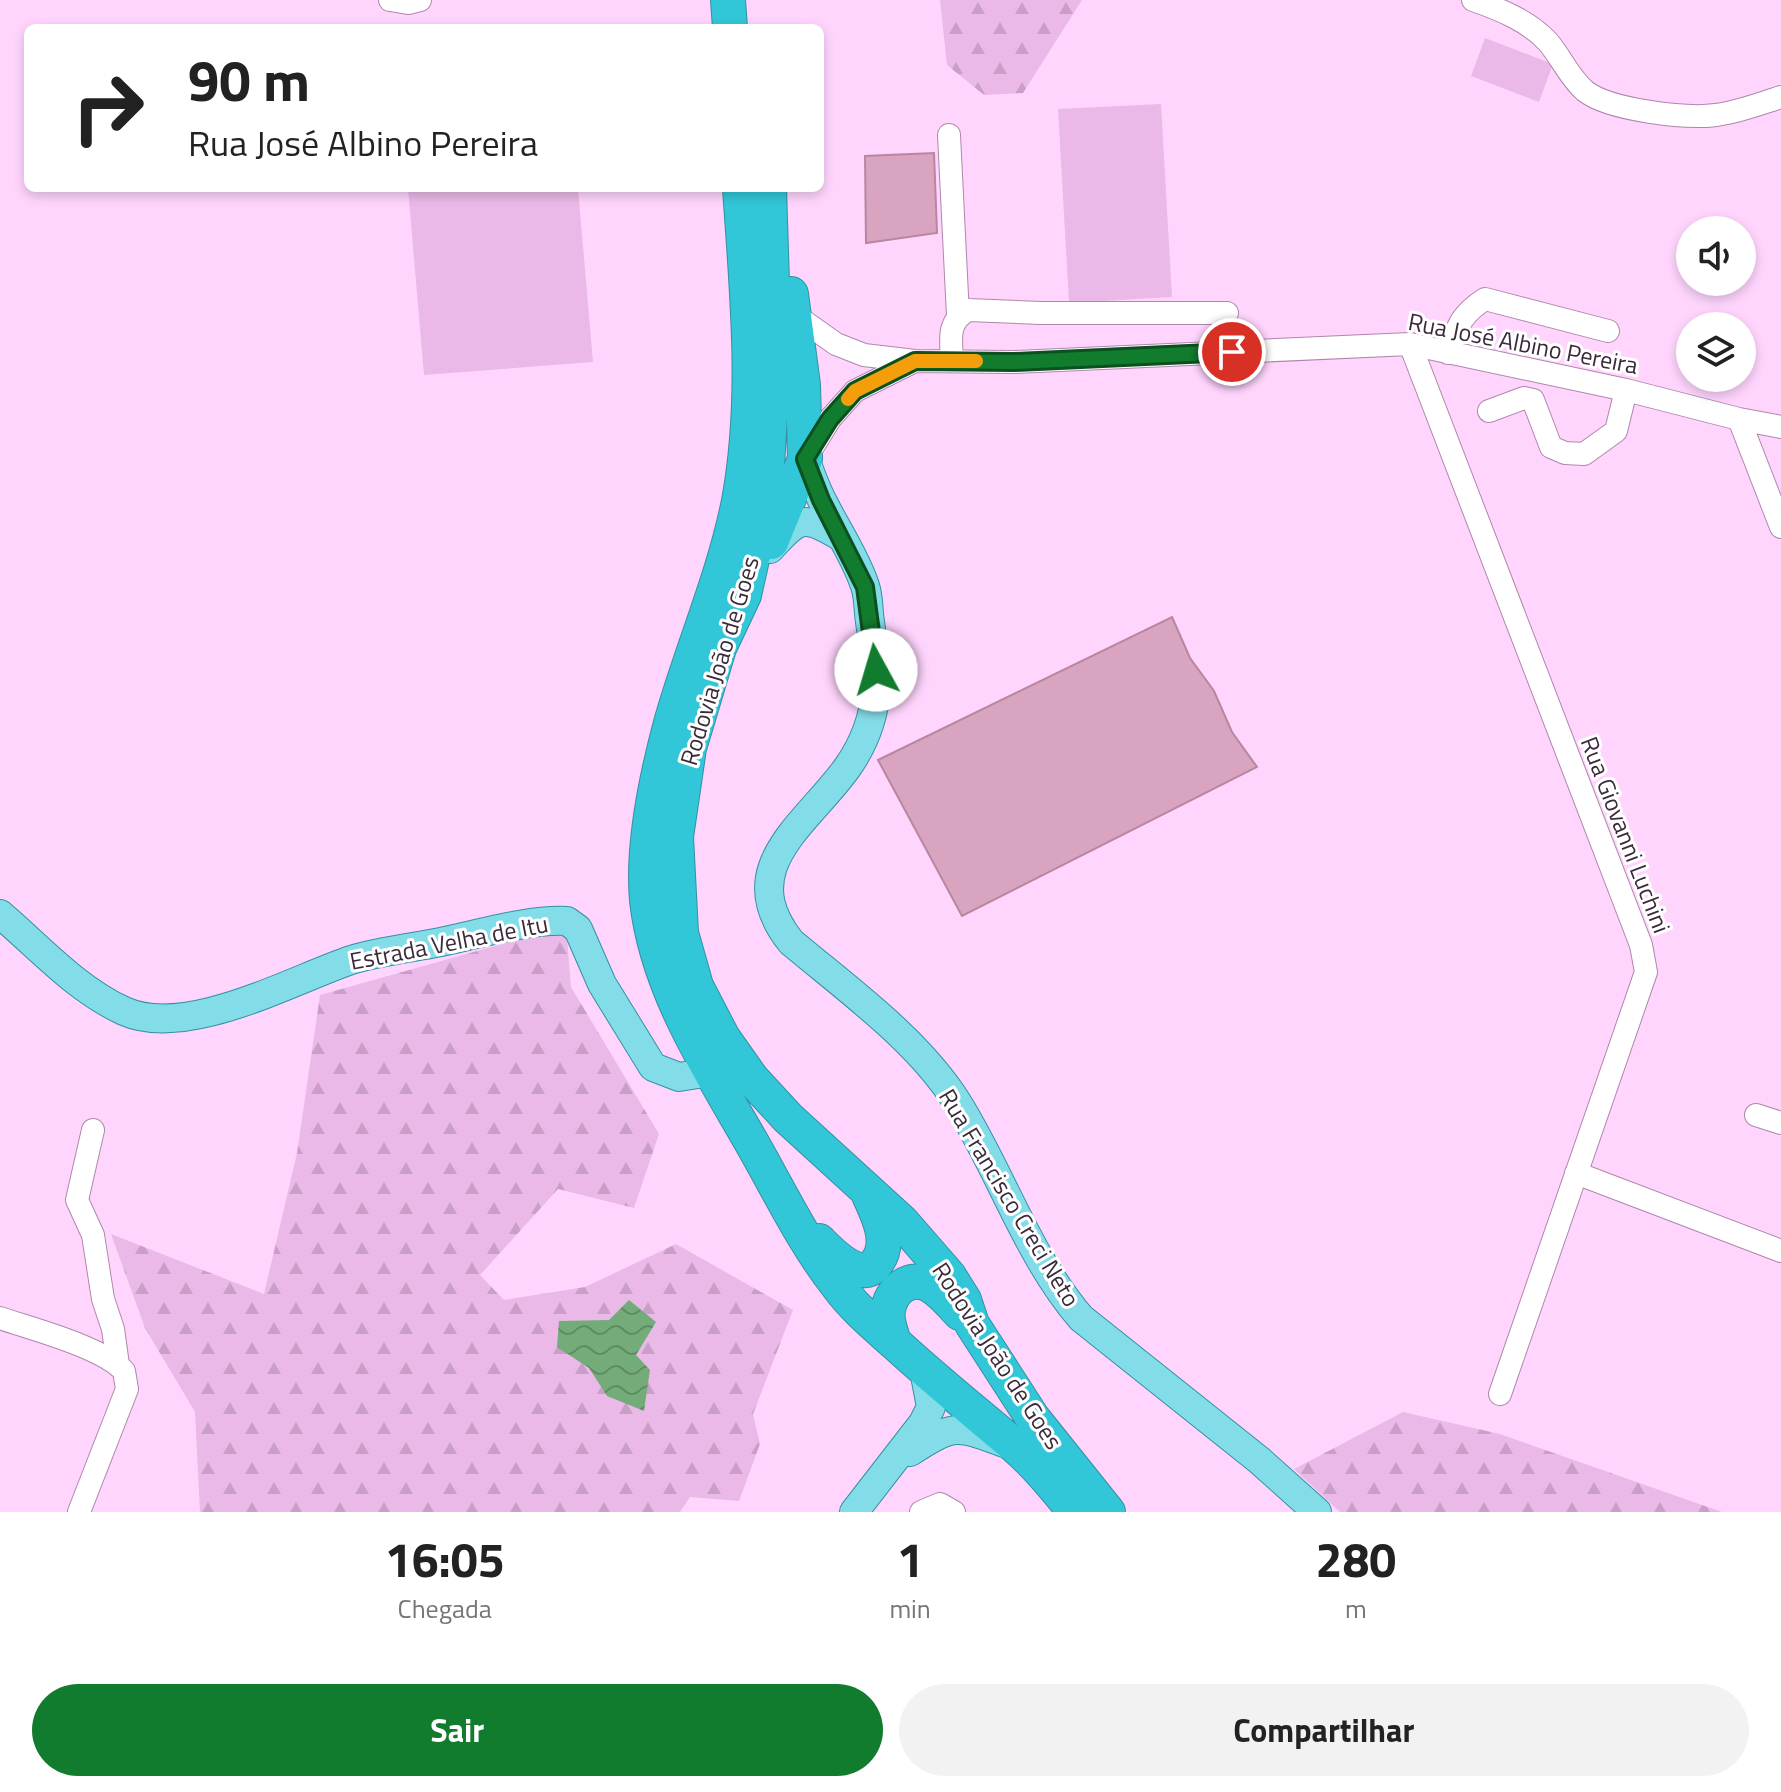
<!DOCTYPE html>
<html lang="pt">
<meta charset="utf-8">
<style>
body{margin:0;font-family:"Titillium Web",sans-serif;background:#f2f2f2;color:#222;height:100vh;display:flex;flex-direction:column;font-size:30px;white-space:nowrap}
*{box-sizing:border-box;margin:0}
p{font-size:26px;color:#767676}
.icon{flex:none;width:44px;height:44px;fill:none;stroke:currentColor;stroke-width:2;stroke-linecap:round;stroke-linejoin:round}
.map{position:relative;height:1512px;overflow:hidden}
.panel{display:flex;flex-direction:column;background:#fff;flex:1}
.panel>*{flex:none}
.banner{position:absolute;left:24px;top:24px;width:800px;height:168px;border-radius:12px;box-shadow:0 4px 12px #0003;background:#fff;color:#222;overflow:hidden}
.controls{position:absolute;left:1676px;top:216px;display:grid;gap:16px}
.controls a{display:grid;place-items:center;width:80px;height:80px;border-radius:50%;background:#fff;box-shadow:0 4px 12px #0003;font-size:40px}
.pin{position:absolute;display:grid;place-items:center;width:68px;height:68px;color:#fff;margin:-34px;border:4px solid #fff;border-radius:50%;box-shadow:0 2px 8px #0007}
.me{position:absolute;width:88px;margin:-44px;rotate:354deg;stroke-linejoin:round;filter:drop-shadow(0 0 6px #0008)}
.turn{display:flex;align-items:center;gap:28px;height:168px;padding:0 32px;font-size:36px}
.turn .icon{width:104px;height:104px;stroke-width:2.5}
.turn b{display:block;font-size:56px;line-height:68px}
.eta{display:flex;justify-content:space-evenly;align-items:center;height:136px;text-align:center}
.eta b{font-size:48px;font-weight:700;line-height:56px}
.action{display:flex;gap:16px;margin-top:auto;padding:16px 32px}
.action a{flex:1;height:92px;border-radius:48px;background:#117b2e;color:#fff;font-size:32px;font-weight:700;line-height:92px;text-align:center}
.action a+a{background:#f2f2f2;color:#222}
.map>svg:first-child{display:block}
</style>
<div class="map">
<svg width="1781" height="1512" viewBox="0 0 1781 1512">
<defs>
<pattern id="forest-firs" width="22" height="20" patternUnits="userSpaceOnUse" patternTransform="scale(2)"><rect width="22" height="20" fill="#eab9e8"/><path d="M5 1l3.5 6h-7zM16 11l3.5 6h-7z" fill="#c99fc8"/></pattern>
<pattern id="water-waves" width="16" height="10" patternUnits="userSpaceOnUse" patternTransform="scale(2)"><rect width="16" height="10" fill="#73ac79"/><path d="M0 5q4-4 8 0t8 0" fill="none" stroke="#5f8c64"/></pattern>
</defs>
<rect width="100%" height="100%" fill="#ffd5fe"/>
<!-- forest -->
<path fill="url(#forest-firs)" d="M940,0H1082L1023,93L984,95L947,65Z
M566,926L571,987L659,1134L634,1208L558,1189L480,1275L504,1300L585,1287L676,1244L793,1310L753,1414L760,1444L739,1501L690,1497L680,1512H200L195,1412L145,1328L111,1234L264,1294L297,1153L320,995Z
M1403,1412L1500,1434L1722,1512H1340L1294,1469Z"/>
<!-- park -->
<path fill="#eab9e8" d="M1485,38L1553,64L1539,102L1471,76Z
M1161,104L1172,297L1069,303L1058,109Z
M408,188H578L593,362L424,375Z"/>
<!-- water -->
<path fill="url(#water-waves)" d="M629,1300L656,1322L636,1355L650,1370L644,1411L607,1396L589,1368L557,1347L559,1321L609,1320Z"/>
<!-- building -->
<path fill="#d9a4bf" stroke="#b8869f" stroke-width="2" d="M934,153L937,233L866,243L865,156Z
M1172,617L1190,658L1214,691L1232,732L1257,767L962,916L878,760Z"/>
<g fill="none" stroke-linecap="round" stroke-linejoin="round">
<!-- minor casing -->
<g stroke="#ae87ad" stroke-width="24">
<path id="minor" d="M390,0L408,3L420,0
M1473,0C1499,9 1529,21 1548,42C1561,57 1569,77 1585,91C1609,110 1686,119 1716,115C1739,112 1759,104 1781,97
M949,135L958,316
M795,315L836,344L864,355L915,361L1014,362L1410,344L1626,390L1739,419L1781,427
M1410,344L1641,945L1646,972L1500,1394
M1448,353C1458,326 1460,315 1485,299L1608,331
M952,360C951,338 947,322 968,310L1041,313H1227
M1489,411L1524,398L1533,400L1551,447L1565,453L1584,454L1616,431L1626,390
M1739,419L1781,527
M806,458L830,419L855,391L915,361
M1756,1115L1781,1123
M93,1130L77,1200L93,1235L103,1299L113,1329L118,1365
M1576,1173L1781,1251
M0,1318C32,1329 102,1347 124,1371L127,1389L79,1512
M921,1512L940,1504L954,1512"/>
</g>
<!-- major casing -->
<g stroke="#3490a1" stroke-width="30">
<path id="major" d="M805,459C811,474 816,490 824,504C837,530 856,558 865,586C869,597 868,610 870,622C873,644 878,666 876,689C874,717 864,744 847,768C806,825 732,868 791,942C847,989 918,1040 957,1102C1001,1172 1027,1255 1081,1318L1259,1460L1317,1512
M770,549C799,517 803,514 841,537
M0,914C40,948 76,989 124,1011C186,1039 290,981 351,960C380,951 411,948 441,942C480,934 528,919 567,921L578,929L602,984L653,1067L679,1077L710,1072
M910,1452C956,1422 958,1426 1007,1444
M854,1512L923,1423L931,1407L924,1370"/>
</g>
<!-- highway casing -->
<g stroke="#3490a1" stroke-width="36">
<path id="highway" d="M728,0L730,28
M740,188C747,292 758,398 739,501C724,577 692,648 671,723C657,775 642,845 647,900C656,986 707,1065 749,1138C778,1188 802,1240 838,1286C854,1308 875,1325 896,1344C934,1379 975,1412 1015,1446C1037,1465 1057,1490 1075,1512
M769,188L774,346L765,501L744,595L719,648L689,748L676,837L681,933L696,986L723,1038L752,1079L788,1118L902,1222L949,1276L964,1300L972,1324L1032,1417L1108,1512
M771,542L805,459L803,385L791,294
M819,1241C830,1252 845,1268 861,1270C868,1271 873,1268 877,1262C892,1242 878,1215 869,1195
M894,1342C891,1332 886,1321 888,1310C891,1292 906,1277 925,1283C939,1288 949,1302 960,1313"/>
</g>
<!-- minor -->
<use href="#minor" stroke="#fff" stroke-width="22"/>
<!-- major -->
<use href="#major" stroke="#83dde8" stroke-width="28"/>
<!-- highway -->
<use href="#highway" stroke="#31c7d8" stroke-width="34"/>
</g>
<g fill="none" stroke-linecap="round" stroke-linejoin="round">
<!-- route casing -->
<g stroke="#0b501e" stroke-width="20">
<path id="route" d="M876,670L865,587L821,500L805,459L830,419L855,391L915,361L1014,362L1232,352"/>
</g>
<!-- route -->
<use href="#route" stroke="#117b2e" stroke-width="14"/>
<!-- slow -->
<path stroke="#f59e0b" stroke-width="14" d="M848,399L855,391L915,361H976"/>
</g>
<g text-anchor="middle" stroke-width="6" stroke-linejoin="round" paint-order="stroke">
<!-- street labels -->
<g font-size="24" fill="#3a2a3a" stroke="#fff">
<text transform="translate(1523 344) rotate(11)" y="8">Rua José Albino Pereira</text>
<text transform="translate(720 661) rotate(-73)" y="8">Rodovia João de Goes</text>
<text transform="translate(1625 835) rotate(69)" y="8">Rua Giovanni Luchini</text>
<text transform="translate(449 943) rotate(-11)" y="8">Estrada Velha de Itu</text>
<text transform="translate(1009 1198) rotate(59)" y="8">Rua Francisco Creci Neto</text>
<text transform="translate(997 1356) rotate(57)" y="8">Rodovia João de Goes</text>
</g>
</g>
</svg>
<div class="controls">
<a><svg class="icon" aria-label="sound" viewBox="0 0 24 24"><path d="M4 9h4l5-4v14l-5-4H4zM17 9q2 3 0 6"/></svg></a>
<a><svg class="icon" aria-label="layers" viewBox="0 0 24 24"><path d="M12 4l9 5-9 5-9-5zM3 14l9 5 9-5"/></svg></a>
</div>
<div class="pin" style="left:1232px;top:352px;background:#d93025"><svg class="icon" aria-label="arrive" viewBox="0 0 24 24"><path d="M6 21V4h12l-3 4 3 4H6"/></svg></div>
<svg class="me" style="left:876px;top:670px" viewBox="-20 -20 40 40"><circle r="19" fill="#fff"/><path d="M0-13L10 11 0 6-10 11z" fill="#117b2e"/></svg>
<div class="banner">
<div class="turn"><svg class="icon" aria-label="right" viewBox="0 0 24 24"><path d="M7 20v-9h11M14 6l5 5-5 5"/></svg><div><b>90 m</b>Rua José Albino Pereira</div></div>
</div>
</div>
<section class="panel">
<div class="eta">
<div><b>16:05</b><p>Chegada</p></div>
<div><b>1</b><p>min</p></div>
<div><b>280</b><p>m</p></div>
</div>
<div class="action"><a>Sair</a><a>Compartilhar</a></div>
</section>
